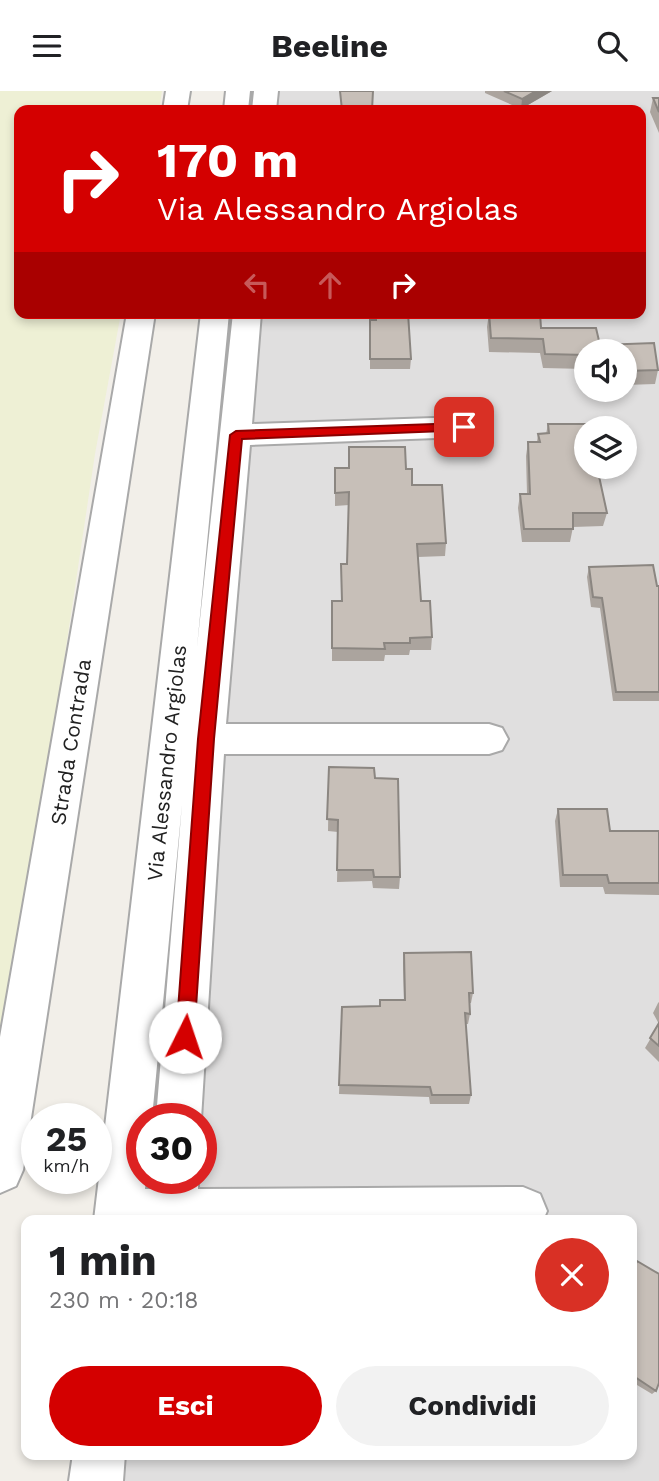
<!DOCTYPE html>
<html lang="it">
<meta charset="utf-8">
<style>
body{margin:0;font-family:"Work Sans",sans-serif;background:#f2f2f2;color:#202124;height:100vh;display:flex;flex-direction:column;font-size:26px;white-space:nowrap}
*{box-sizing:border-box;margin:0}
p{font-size:23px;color:#757577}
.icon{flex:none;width:38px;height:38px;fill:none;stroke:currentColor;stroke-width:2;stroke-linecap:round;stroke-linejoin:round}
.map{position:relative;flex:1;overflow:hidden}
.sheet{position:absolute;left:21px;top:1124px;width:616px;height:245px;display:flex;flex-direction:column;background:#fff;border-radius:14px;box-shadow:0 4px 10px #0003}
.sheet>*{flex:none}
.top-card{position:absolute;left:14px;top:14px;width:632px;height:214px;border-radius:14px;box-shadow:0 4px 10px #0003;background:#d40000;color:#fff;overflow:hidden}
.fabs{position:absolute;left:574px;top:248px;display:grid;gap:14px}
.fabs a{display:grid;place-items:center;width:63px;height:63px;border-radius:50%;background:#fff;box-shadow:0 4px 10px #0003;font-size:35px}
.speed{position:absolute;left:21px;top:1012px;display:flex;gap:14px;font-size:35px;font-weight:700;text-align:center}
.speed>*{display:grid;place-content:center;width:91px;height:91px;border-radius:50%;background:#fff;box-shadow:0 4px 10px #0003;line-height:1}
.speed small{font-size:18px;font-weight:400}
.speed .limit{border:10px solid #d22;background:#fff;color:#111}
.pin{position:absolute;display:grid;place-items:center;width:60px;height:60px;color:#fff;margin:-30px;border-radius:14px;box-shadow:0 4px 10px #0006}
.me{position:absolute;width:77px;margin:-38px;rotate:4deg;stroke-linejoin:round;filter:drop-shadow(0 0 5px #0008)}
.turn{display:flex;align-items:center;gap:24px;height:147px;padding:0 28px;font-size:32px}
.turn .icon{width:91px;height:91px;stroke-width:2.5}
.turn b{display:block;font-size:49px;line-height:60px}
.lanes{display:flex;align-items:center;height:66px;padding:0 28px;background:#0003;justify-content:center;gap:35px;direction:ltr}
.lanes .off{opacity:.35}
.round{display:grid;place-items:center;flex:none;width:74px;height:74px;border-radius:37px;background:#f2f2f2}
.summary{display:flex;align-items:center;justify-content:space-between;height:119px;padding:0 28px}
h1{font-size:42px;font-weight:700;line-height:52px}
.action{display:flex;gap:14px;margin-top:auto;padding:14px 28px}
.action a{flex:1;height:80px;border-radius:42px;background:#d40000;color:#fff;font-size:28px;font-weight:700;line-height:80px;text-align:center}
.action a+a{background:#f2f2f2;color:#202124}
header{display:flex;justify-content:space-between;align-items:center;height:91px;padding:0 28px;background:#fff;font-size:32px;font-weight:700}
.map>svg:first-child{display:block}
</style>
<header><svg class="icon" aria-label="menu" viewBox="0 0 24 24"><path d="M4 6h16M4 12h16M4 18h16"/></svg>Beeline<svg class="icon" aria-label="search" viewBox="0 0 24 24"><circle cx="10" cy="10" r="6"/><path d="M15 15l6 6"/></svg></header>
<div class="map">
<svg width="659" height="1390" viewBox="0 0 659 1390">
<rect width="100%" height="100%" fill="#f2efe9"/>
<!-- residential -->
<path fill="#e0dfdf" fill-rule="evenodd" d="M256,0H659V1390H123L126,1363H632V1129H148L152,1087H201V1027H158L235,222H640V19H254ZM586,261H625V299H586ZM586,338H625V376H586Z"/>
<!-- farmland -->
<path fill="#eef0d5" d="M0,0H162L159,19H19V222H121L95,363L9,937H0Z"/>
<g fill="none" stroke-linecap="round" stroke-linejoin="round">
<!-- minor casing -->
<g stroke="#a9a9a9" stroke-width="4">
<path id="minor" d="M166,0H190L187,19H163Z
M226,0H250L248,19H224Z
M254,0H278L276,19H252Z
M127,222H155L23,1079L16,1095L0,1102V946Z
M201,222H229L197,556L233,222H261L252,333L464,326L475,329L479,336L475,343L464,346L250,354L226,633H489L502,637L508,648L502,659L489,663H224L201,1028L156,1027L182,713L152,1027H142V1087H146L145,1098H151L152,1087H198V1098L523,1096L540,1103L547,1120L543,1129H94Z
M73,1363H125L123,1390H69Z"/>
</g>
<!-- minor -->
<use href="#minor" fill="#fff" fill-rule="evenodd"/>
</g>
<!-- wall -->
<path fill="#aba49e" d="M485,0H552L521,18L485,2Z
M653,7H659V42L650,21Z
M489,222H540L541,237H596L600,254L654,252L658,279L655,293L625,294V261H586V278L543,277L540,262L489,261L487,236Z
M370,229H376L411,268L410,278H370Z
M548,333L586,376H599L597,377L607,422L603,435L573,436L570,451H522L518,417L520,403H527L526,365L528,351H537L538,343H546Z
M335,377L406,378L412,394L446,452L445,465L418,466L421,510L432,546L431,559H410L409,564H385L384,570H332V510H341L347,473L349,414L335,415Z
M589,476L659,495V610H613L600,517L591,516L587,486Z
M329,676L375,687L400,786L399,798L373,797L372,790L337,791L338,741L328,740Z
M558,718L610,740H659V804L605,803L603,796H560L555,730Z
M404,862L473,902L471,912H470V923L468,933H466L471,1004L469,1013H430L429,1006L339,1003L342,916L380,915V909H404L403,872Z
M659,911V971L645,957L659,933L653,922L658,912Z
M637,1170L656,1300L652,1303L632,1291V1179Z"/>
<!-- shaded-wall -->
<path fill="#8b8681" d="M536,0H552L521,18L522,8Z"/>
<!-- building -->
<path fill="#c7bfb8" stroke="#8b8681" stroke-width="2" d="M340,0H373L372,19H342Z
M504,0H536L522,8Z
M653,7H659V21Z
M376,222H408L411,268H370V229H376Z
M489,222H540L541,237H596L600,254L654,252L658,279L625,280V261H586V264L545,263L543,248L491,247Z
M548,333H592L593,338H586V376H597L607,422H573V438H524L520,403H530L528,351H540L538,343L549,342Z
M349,356H405L406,378H412V394H442L446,452L417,453L421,510H430L432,546L410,547V552H384L385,558L332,557V510H342L341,473H347L349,401L335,402V377H349Z
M653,474L657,495H659V601H616L602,507L593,506L589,476Z
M329,676L374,677L375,687L398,688L400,786H374L373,779H337L338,729L327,728Z
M558,718H607L610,740H659V792H609L607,784H563Z
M471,861L473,902H469L470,923L465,922L471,1004H432L430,996L339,994L342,916L380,915V909H405L404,862Z
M659,932V955L650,947Z
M637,1170L659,1183V1292L656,1300L632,1284V1182Z"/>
<!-- route -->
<path fill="#d40000" stroke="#8a0000" stroke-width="2" d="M464,332L469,333V339L242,348L214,648L194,946L191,952L185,954L178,952L176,946L198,648L230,344L236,340Z"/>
<g text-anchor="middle" stroke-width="5" stroke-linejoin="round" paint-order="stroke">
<!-- street labels -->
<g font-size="21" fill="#222" stroke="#fff">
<text transform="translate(71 651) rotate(-81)" y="7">Strada Contrada</text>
<text transform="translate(167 672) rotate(-84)" y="7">Via Alessandro Argiolas</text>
</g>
</g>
</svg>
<div class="fabs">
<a><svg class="icon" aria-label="sound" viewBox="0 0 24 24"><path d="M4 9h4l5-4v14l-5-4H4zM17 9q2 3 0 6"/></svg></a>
<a><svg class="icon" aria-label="layers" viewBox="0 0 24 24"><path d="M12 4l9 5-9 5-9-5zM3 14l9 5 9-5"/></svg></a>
</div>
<div class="speed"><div>25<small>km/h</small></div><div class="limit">30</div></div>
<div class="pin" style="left:464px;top:336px;background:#d93025"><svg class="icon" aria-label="arrive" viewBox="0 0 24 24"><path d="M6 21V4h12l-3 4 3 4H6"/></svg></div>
<svg class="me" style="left:185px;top:946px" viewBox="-20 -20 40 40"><circle r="19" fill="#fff"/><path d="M0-13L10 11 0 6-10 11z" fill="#d40000"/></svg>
<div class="top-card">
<div class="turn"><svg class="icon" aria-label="right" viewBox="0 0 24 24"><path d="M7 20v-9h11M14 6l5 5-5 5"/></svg><div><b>170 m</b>Via Alessandro Argiolas</div></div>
<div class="lanes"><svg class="icon off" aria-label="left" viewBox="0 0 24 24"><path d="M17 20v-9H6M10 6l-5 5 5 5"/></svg><svg class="icon off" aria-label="ahead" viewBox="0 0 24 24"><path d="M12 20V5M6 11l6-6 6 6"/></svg><svg class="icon" aria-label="right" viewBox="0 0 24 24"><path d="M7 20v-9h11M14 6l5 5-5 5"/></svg></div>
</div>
<section class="sheet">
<div class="summary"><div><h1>1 min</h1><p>230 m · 20:18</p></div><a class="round" style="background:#d93025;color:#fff"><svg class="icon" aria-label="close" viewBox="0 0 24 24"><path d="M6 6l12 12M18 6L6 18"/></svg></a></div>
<div class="action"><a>Esci</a><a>Condividi</a></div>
</section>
</div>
